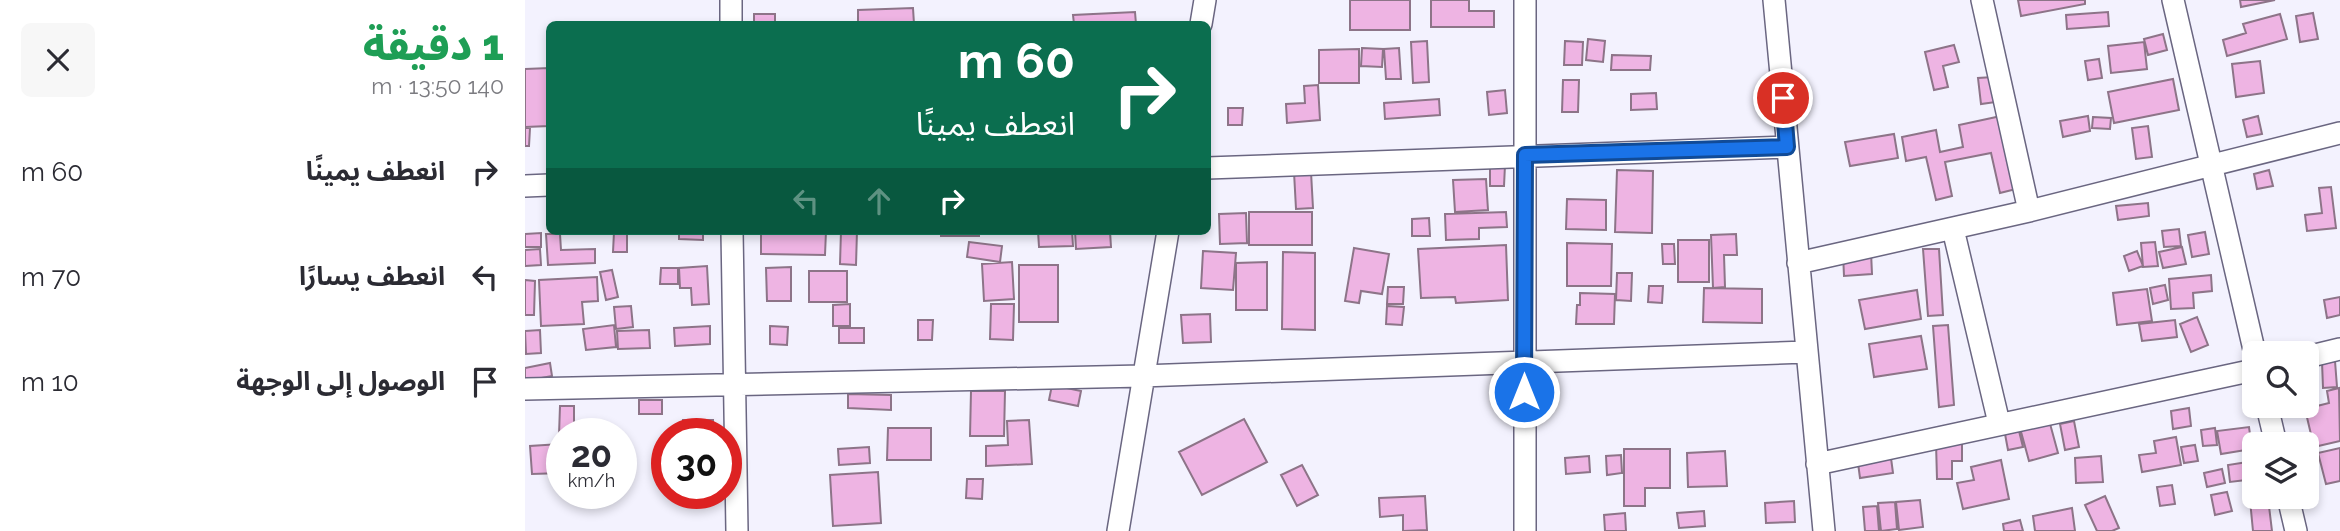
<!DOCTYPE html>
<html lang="ar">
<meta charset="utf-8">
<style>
body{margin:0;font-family:Raleway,"Noto Sans Arabic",sans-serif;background:#f7f7f7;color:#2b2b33;direction:rtl;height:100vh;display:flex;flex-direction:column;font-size:26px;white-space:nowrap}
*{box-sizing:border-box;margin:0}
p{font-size:23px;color:#7c7c81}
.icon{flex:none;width:38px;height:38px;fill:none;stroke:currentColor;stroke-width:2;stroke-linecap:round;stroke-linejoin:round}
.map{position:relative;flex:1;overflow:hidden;direction:ltr}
.sheet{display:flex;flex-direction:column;background:#fff;width:525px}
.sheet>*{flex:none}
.banner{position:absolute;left:21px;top:21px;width:665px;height:214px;border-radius:10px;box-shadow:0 4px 10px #0003;direction:rtl;background:#0b6e4f;color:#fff;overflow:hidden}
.buttons{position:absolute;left:1717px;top:341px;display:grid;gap:14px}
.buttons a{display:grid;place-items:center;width:77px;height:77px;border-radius:10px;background:#fff;box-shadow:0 4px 10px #0003;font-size:35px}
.speed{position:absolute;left:21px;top:418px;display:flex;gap:14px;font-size:35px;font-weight:700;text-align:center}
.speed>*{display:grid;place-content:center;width:91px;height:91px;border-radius:50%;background:#fff;box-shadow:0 4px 10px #0003;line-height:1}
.speed small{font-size:18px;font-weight:400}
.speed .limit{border:10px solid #d22;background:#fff;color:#111}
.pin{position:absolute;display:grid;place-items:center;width:60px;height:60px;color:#fff;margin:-30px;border:4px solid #fff;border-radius:50%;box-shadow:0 2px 7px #0007}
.me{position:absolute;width:77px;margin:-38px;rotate:0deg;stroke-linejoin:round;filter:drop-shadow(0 0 5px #0008)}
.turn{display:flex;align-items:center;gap:24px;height:147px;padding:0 21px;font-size:32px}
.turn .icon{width:91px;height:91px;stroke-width:2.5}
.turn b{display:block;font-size:49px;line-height:60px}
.lanes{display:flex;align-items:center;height:66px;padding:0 21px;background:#0003;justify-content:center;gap:35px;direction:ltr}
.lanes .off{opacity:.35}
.round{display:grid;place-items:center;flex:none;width:74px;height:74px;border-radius:10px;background:#f7f7f7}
.overview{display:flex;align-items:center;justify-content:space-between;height:119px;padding:0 21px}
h1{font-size:42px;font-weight:800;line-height:52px;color:#1e9e55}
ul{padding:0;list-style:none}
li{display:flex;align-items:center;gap:21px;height:105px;padding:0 21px}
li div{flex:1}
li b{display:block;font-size:26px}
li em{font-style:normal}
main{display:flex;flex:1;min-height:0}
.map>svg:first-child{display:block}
</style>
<main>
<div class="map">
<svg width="1815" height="531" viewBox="0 0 1815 531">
<rect width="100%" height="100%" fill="#f3f2fe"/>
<!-- building -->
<path fill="#eeb4e3" stroke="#8d7488" stroke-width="2" d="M825,0H885V30H825Z
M906,0H944V11H969V27H906Z
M1493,0H1560V4L1496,16Z
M1715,0H1750L1716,7Z
M388,8L389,24H333V10Z
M610,12L611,24H549L548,15Z
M1583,12L1584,26L1542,29L1541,15Z
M1788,13L1793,39L1775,42L1771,16Z
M229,14H250V24H229Z
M1755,14L1762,39L1702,56L1698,40L1721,33L1718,24Z
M1638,34L1642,50L1623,55L1619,39Z
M1063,39L1080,41L1078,62L1061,60Z
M902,41L904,82L888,83L886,42Z
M1040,41L1058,42L1057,65H1039Z
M1619,42L1622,69L1586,73L1583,46Z
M1429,45L1434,62L1418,66L1423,87L1409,90L1400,52Z
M837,48L858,49L857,67L836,66Z
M874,48L876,79H861L859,49Z
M834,49V83H794V50Z
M1087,55L1126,56L1125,70H1086Z
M1574,59L1577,78L1563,80L1560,61Z
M1735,61L1739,93L1711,97L1707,64Z
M24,68V126L0,127V69Z
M1468,77L1471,102L1456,104L1453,78Z
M1648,79L1654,110L1589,123L1583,92Z
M1038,80H1054L1053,112H1037Z
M793,85L795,120L762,123L761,104L780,103L779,86Z
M980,90L982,113L964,115L962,92Z
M1131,93L1132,109L1106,110V94Z
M914,99L915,115L860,119L859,103Z
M703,108H718L717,125H703Z
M1476,116L1491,189L1475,193L1466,153L1420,162L1427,196L1411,200L1401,157L1381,161L1377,137L1411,130L1415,152L1438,147L1434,125Z
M1563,116L1565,131L1538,137L1535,121Z
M1733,116L1737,134L1722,137L1718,120Z
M1568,117L1586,118L1585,129L1567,128Z
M1623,126L1627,157L1611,159L1607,128Z
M0,128H5L4,146H0Z
M1369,134L1373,158L1325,166L1320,142Z
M965,165H980L979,186H965Z
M1092,170L1128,171L1127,233L1090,232Z
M1744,170L1748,186L1732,189L1729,174Z
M769,172H786L788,208L771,209Z
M961,179L963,210L930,212L928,180Z
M1806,187L1811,228L1782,231L1780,215L1797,213L1794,188Z
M1042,199L1081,200V230L1041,229Z
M1623,203L1624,216L1593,220L1591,206Z
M724,212H787V245H724Z
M981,212L982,227L954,228V239L921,240L920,214Z
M721,213L722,243L695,244L694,214Z
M904,218L905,236H887V219Z
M1654,229L1656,246L1639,247L1637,231Z
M154,231H178V240L154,239Z
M236,231H301L300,255L236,254Z
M316,231H332L331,265L315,264Z
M416,231H454V236H416Z
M460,231H499V232L460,234Z
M513,231H547L548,246L514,247Z
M550,231H585L586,247L551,249Z
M89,232H102V252H88Z
M1680,232L1684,254L1667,257L1663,235Z
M16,233V247H0V234Z
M21,234H35L36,250L70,249V263L23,265Z
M1211,234L1212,255H1199L1200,287L1188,288L1186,235Z
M1153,240H1184V282H1153Z
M444,242L477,246L475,262L442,257Z
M1630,242L1633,266L1618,267L1616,243Z
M1042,243L1087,244L1086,286H1042Z
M1137,244H1149L1150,264H1138Z
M981,245L983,300L931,303L930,297L896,298L893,249Z
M1657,247L1661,264L1638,268L1634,252Z
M829,248L864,254L857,294L836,291L834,303L820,301Z
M15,249L16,265L0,266V250Z
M1398,249H1414L1418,315L1403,316Z
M678,251L711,253L708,290L676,288Z
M1612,251L1618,266L1604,271L1599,256Z
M758,252L790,253V330L757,329Z
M1346,252L1347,274L1319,276L1318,253Z
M487,262L489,299L459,301L457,264Z
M742,262V310H711V263Z
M494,265H533V322H494Z
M182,266L184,304L167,305L166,288H155L154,268Z
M266,267V301H242L241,268Z
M136,268H153V284H135Z
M87,270L93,297L81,300L75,272Z
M284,271H322V302H284Z
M1092,273H1107L1106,301L1091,300Z
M1686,275L1687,291L1668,293L1669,308L1646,309L1644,279Z
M72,277L73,301L57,302L59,324L16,326L14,280Z
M0,280L10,281L9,315H0Z
M1640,285L1643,300L1628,304L1625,288Z
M1124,286H1138L1137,303L1123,302Z
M863,287H879L878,304H862Z
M1179,288L1237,289V323L1178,322Z
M1622,289L1627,321L1592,325L1588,293Z
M1392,290L1396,319L1340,329L1334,300Z
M1055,293L1090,294L1089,324H1051L1052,305H1055Z
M1815,297V315L1802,318L1799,300Z
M325,304V326H308V305Z
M466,304H489L488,340L465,339Z
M106,306L108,327L91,329L89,307Z
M862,306L879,307L877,325L861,324Z
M685,314L686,342L658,343L656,315Z
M1672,317L1683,345L1666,352L1655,324Z
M393,320H408L407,340H393Z
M1650,320L1652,337L1617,341L1614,324Z
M89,325L91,347L61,350L58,329Z
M1423,325L1429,405L1414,407L1408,326Z
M185,326V344L150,346L149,328Z
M245,326L263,327L262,345L245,344Z
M314,328H339V343H314Z
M15,330L16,353L1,354L0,331Z
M124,330L125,348L93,349L92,331Z
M1396,336L1402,369L1349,377L1344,344Z
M1810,361L1812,387L1798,388L1797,362Z
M25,363L27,376L0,381V368Z
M527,385L556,391L553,406L524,400Z
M1814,388L1815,441L1789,447L1780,409L1804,403L1802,391Z
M446,391H480L479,436H445Z
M323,394L366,395V410L323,408Z
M114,400H137V414H114Z
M35,406H49V434L34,435Z
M1664,408L1666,426L1648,429L1646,411Z
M719,419L742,462L677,495L654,452Z
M158,420H188V434H159Z
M504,420L507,464L461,466V446L483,445L482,421Z
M1524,420L1533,453L1504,461L1495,428Z
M1549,421L1554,447L1540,450L1535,424Z
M1724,427L1727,449L1696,454L1692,431Z
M363,428H406V460H362Z
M1690,428L1692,445L1678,446L1676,430Z
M1494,431L1498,447L1483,450L1480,434Z
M1651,437L1656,465L1617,472L1614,455L1631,453L1629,441Z
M1411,443H1437V461H1427V479H1412Z
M35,444L37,473L7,474L5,446Z
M1670,445L1673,461L1659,463L1656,447Z
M344,447L345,463L314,465L313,449Z
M1815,448V481L1801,484L1793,453Z
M1099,449H1145V488H1120V506H1099Z
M1200,451L1202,486L1163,487L1162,453Z
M1096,455L1097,473L1082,475L1081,456Z
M1064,456L1065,472L1041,474L1040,458Z
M1576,456L1578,482L1551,483L1550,458Z
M1366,458L1368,473L1335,478L1333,463Z
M1476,460L1484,499L1438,509L1432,483L1449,480L1446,467Z
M1729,461V479L1705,482L1703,465Z
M777,465L793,495L772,506L756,475Z
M1697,469L1700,483L1682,487L1679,473Z
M353,472L356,523L308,526L305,475Z
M442,479H458L457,499L441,498Z
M1647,485L1650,504L1635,506L1632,487Z
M1702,492L1707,511L1690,515L1686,495Z
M900,496L902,530L878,531V515L855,517L854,498Z
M1580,496L1594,528L1587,531H1572L1560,505Z
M1743,498L1747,531H1728L1725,500Z
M1395,500L1398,527L1374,530L1371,502Z
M1269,501L1270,522L1241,523L1240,503Z
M1370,502L1372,529L1356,531L1353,503Z
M1352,506L1354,531H1340L1338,507Z
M1547,508L1550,531H1510L1508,516Z
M1179,511L1180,526L1154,528L1152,513Z
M1100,513L1101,531H1080L1079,515Z
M1495,520L1498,531H1479L1478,524Z"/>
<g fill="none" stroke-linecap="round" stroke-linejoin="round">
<!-- street casing -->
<g stroke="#6a6681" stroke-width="24">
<path id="street" d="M1249,0L1299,531
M1457,0L1504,211
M1648,0L1730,354
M206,24V0
M676,24L680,0
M682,168L1262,147
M0,186L24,185
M1428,229L1474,423
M207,231L212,531
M1273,263L1504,211L1815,133
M1782,357L1815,349
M0,389L617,376L1281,352
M1742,406L1751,444
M1292,464L1729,370
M1763,497L1771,531
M593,531L643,231
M1000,531V0"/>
</g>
<!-- street -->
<use href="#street" stroke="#fff" stroke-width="21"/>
</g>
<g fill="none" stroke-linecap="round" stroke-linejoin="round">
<!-- route casing -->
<g stroke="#114b97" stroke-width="18">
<path id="route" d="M999,392L1000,155L1262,147L1258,98"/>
</g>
<!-- route -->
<use href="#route" stroke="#1a73e8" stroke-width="12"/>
</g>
</svg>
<div class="buttons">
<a><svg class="icon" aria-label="search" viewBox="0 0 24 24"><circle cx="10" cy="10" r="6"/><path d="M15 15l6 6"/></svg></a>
<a><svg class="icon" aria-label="layers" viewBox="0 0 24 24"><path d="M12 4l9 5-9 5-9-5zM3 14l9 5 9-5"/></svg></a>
</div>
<div class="speed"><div>20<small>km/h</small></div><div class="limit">30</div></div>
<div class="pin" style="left:1258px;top:98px;background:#d93025"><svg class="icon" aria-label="arrive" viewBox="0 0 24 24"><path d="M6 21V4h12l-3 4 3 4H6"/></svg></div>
<svg class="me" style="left:999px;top:392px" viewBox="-20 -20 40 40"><circle r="17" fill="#1a73e8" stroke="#fff" stroke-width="3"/><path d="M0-11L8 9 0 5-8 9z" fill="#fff"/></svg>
<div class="banner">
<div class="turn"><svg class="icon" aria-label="right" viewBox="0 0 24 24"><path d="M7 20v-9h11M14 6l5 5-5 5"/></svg><div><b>60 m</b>انعطف يمينًا</div></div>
<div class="lanes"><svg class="icon off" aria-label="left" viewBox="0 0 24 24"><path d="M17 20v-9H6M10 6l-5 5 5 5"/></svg><svg class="icon off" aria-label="ahead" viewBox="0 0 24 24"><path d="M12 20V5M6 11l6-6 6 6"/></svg><svg class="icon" aria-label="right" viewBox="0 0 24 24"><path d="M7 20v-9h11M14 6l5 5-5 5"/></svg></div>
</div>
</div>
<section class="sheet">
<div class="overview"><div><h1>1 دقيقة</h1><p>140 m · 13:50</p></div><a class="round"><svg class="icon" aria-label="close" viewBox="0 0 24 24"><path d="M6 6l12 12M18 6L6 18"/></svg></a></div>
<ul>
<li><svg class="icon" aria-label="right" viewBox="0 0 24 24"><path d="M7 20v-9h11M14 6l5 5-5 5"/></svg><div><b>انعطف يمينًا</b></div><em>60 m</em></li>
<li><svg class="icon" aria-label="left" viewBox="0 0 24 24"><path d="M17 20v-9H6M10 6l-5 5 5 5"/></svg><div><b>انعطف يسارًا</b></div><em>70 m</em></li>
<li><svg class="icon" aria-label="arrive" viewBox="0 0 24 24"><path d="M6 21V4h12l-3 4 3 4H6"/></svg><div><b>الوصول إلى الوجهة</b></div><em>10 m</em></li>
</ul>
</section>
</main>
